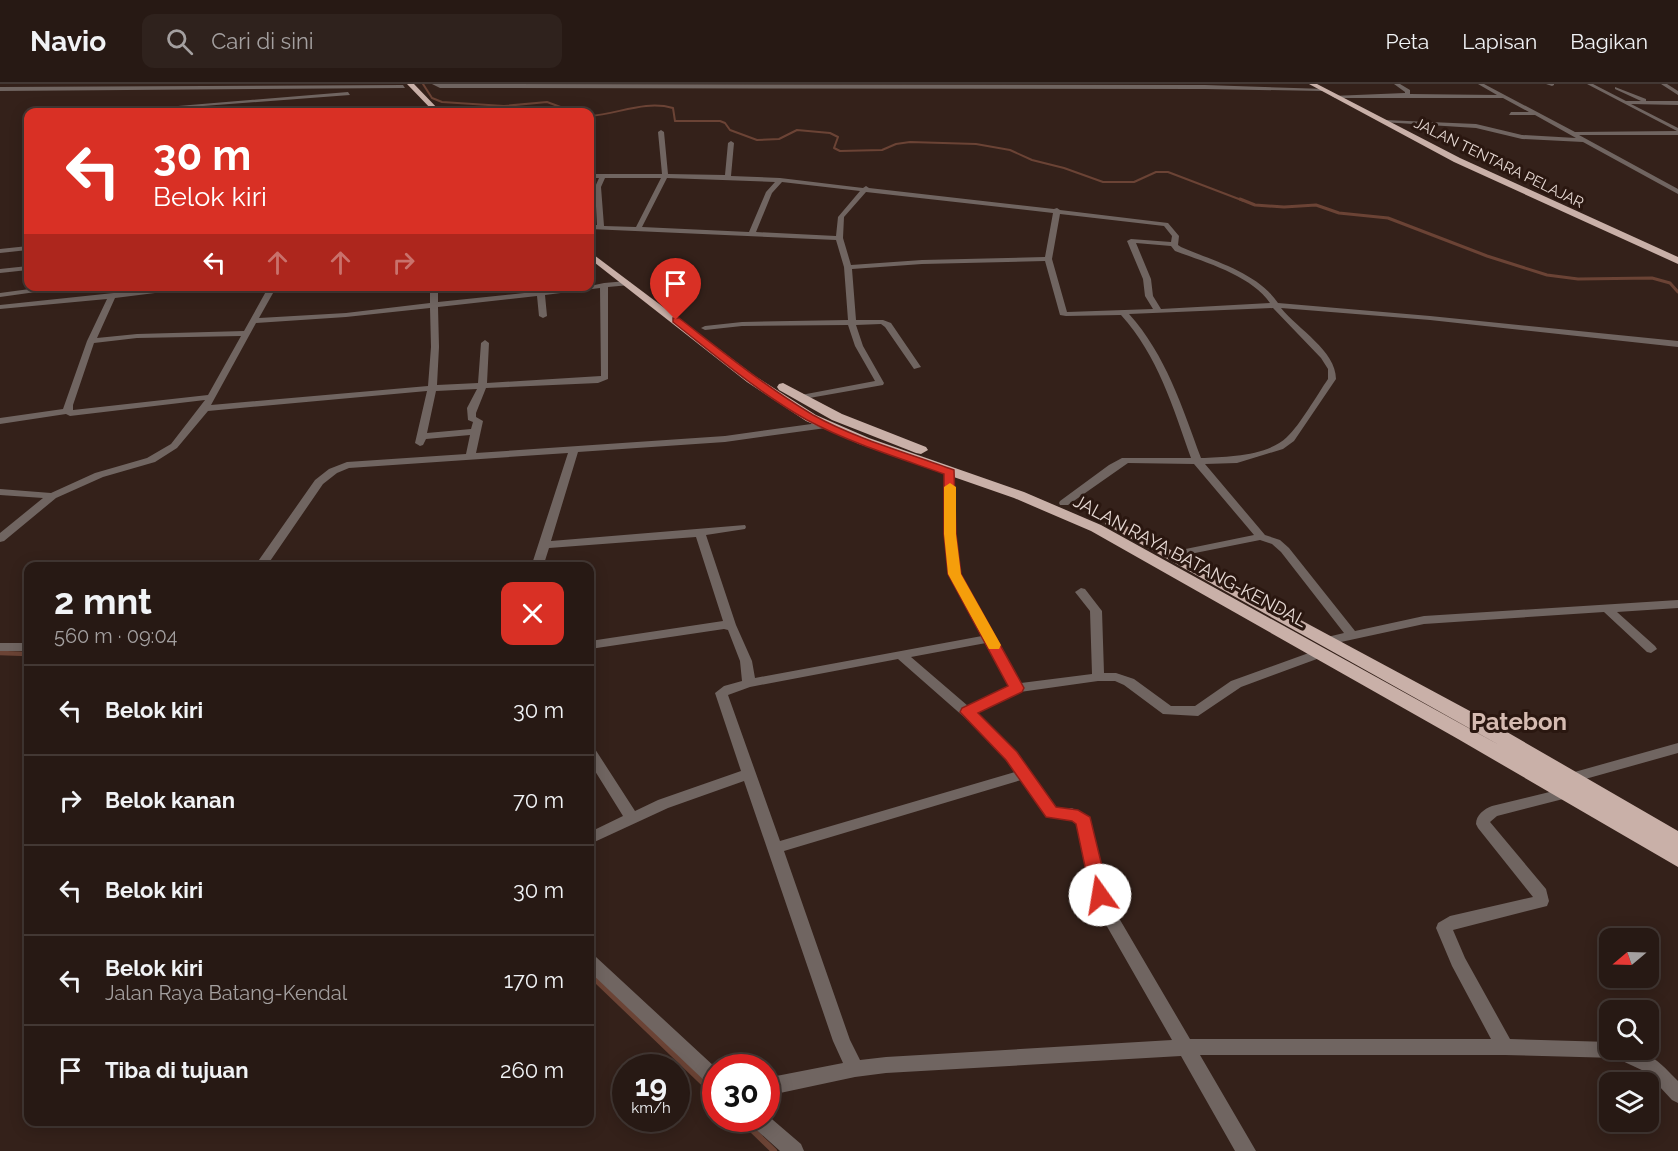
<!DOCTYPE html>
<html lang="id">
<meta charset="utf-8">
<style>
body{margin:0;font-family:Raleway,sans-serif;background:#2f221d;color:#f1f3f6;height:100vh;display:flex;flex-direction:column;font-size:22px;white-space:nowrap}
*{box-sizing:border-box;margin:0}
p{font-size:20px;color:#a4a0a0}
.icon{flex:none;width:33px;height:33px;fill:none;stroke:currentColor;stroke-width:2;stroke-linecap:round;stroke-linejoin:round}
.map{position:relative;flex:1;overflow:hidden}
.panel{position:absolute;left:24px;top:478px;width:570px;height:564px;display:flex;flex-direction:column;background:#271914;border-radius:12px;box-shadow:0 3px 15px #0003,0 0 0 2px #433834}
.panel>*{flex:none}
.hud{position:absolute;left:24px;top:24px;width:570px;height:183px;border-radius:12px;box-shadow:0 3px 15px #0003,0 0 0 2px #433834;background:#d93025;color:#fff;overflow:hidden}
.needle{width:39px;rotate:251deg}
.fabs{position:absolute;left:1599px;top:844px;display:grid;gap:12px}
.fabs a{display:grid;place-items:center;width:60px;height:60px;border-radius:12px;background:#271914;box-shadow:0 3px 15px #0003,0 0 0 2px #433834;font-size:30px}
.speed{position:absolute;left:612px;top:970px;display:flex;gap:12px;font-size:30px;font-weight:700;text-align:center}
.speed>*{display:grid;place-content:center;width:78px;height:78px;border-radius:50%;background:#271914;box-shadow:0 3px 15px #0003,0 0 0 2px #433834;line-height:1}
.speed small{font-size:15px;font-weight:400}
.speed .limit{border:9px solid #d22;background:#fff;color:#111}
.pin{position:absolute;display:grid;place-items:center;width:51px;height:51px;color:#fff;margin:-62px -26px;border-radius:50% 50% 50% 0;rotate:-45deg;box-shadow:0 0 6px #0007}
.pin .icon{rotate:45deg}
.me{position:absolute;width:66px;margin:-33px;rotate:347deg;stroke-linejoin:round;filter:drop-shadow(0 0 4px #0008)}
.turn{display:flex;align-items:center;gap:21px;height:126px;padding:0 30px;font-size:27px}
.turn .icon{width:78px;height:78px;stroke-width:2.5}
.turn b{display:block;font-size:42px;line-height:51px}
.lanes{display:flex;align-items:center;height:57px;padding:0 30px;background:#0003;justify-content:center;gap:30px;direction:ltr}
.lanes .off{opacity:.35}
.round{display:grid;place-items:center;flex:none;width:63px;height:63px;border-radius:12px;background:#2f221d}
.summary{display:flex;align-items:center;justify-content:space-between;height:102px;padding:0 30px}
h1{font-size:36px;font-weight:700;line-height:45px}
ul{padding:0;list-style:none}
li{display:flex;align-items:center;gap:18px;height:90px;padding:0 30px;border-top:2px solid #433834}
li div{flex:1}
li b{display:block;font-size:22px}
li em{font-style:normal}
header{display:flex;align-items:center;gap:36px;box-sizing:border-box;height:84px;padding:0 30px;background:#271914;border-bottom:2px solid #433834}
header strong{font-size:28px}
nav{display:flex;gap:33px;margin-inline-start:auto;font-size:21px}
.search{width:420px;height:54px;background:#2f221d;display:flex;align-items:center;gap:15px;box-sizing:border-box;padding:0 21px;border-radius:12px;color:#a4a0a0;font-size:22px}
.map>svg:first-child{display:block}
</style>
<header>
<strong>Navio</strong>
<div class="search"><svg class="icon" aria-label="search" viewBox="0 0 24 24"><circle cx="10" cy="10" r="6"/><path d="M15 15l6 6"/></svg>Cari di sini</div>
<nav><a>Peta</a><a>Lapisan</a><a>Bagikan</a></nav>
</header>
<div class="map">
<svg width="1678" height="1067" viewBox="0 0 1678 1067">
<rect width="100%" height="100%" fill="#34211a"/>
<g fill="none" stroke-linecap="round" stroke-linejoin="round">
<!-- stream-far3 -->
<path stroke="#6b4335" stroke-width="2" d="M423,0L432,14L442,18L504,22L547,18L574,28
M590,32C618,30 645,16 673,24L675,37H720L725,39L730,46L757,56L779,55L797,46L830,49L838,53L834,64L840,67L882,66L896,60L910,58L976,60L1010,66L1032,76L1064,84L1103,98H1134L1156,88H1168L1244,117"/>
<!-- stream-far2 -->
<path stroke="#6b4335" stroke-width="3" d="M1240,115L1255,121L1284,123L1316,121L1339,129L1388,134L1487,172L1547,191L1578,195L1652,194L1670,199L1678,208"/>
<!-- stream-far1 -->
<path stroke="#6b4335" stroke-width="4.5" d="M0,569L28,570"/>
<!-- stream -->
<path stroke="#6b4335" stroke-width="6" d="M590,890L716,1011
M741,1035L774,1067"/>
<!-- minor -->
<path fill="#706561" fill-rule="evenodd" d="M432,0L1205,1L1326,5L1323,7L1205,5L440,4Z
M1394,0H1400L1410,6V10L1497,11L1478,0H1484L1575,48L1677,47L1587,0H1593L1626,17H1641L1615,5V3L1646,15V17H1678V21L1631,20L1678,44V51H1579L1678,105V110L1583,58L1522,55L1476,44L1382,38L1385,36L1476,40L1522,51L1576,54L1535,31H1509L1511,28H1529L1503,14H1335L1332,12L1405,9V8Z
M1546,0H1554V1L1552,2Z
M1661,0H1667L1678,7V11Z
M403,1L405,4L0,7V3Z
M348,8L350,11L124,28H106Z
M661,46L664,48L668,90L725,91L728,59L731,57L734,59L731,92L780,94L863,104L866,102L869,104L1054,125L1057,124L1060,126L1168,139L1179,152L1178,161L1181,163C1213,177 1257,188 1278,219L1430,232L1678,257V263L1430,236L1281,224C1298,245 1336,267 1336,295L1294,357L1283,365L1237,379L1205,380L1265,451L1280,456L1289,464L1355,547L1424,532L1678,516V524L1617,528L1655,562L1657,565L1651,569L1647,568L1604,528L1424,540L1327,561L1321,557L1323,554L1344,549L1281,468L1272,460L1260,456L1170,474L1166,473L1164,471L1166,469L1254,451L1194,380L1128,379L1068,421H1060L1059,419L1060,417L1109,381L1122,374H1191C1173,323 1158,272 1121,231L1066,232L1060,231L1045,177L922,180L852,185L856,236H883L891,239L921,283L914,285L885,243L881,240L856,241L863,262L884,299L883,301L798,316V312L801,311L875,297L855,262L848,241L742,242L705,246L701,244L705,242L742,238L848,236L844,183L836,156L590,145V141H597L595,103L599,94H590V90H662L658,48ZM605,94H661L636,143L604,142L601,103ZM667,94L775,98L766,108L749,148L642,143ZM782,98L860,107L838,133L836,152L756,148L772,109ZM866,108L1053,129L1045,173L922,176L851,181L843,154L844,133ZM1060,130L1164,142L1172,152L1171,158L1131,155L1127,157L1143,195L1145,212L1153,225L1067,228L1052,175ZM1136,159L1171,162L1175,167C1205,178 1252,192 1270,219L1161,225L1153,212L1151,195ZM1273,224L1321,274L1328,285V295C1317,311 1300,341 1287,353C1268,372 1226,373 1201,374C1182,323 1166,271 1129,230Z
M28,162V166L0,169V165Z
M28,182V186L0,189V185Z
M627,197L631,199L630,201L608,203V295L598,299L486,304L476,329V333L483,337L476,369L725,352L826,338L831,341L826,344L725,358L578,368L551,457L745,441L746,443L745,445L706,451L736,541L752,577L755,594L982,552L948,490L945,450V389L950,386L955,389V450L960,490L1021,599L1092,590L1090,527L1075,508L1081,504L1085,505L1102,527L1104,589H1116L1134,595L1171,622H1195L1231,597L1317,566H1325L1327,569L1325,572L1241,603L1198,632L1163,630L1124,601L1115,597H1098L1020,608L976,629C1010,658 1030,687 1056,724H1072L1089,734L1108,811L1116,829L1190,955H1491L1452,882L1436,844L1438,839L1450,832L1533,813L1478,744L1476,740C1476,731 1484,725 1492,722L1566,704L1571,705L1573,709L1571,713L1497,732L1490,738L1546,805L1549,817L1547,822L1453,846L1465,874L1510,955L1610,958V966C1647,966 1652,970 1678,997V1019L1672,1016L1646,988L1616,974L1505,971H1200L1256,1067H1235L1181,972L886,989L855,993L766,1012V994L843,979L833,957L744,697L668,724L590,760V748L623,732L590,679V664L595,665L635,727L658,716L741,687L715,609L724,602L742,597L740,577L728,546L724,545L590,565V557L723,537L696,453L549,464L543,483H531L568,369L349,384L337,389L323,400L266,483H254L315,396L329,385L347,378L466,370L470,351L426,355L423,361L420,362L415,359L427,307L208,327L177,364L155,378L103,393L56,414L4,457L0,458V449L43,414L0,411V405L51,409L95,389L147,374L171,360L205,316L70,332L66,330L0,340V334L63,325L87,257L107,215L0,225V221L180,202H211L115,214L97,254L137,250L244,247L269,202H277L259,234L346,229L430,219V202H438V218L590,202L604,199ZM600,204L601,292L487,299L489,259L485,256L481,259L478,299L437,301L439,263L438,223L537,212L539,232L543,234L547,232L545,211ZM430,224L431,263L428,302L211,321L256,239L346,233ZM241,252L208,311L73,326V321L94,259L137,254ZM477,305L467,324L468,336L473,338L471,345L427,349L436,307ZM986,559L1010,602L968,622L911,573ZM898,575L989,655L1015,688L780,757L728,611L750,603ZM1021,696L1047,733L1069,735L1077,741L1092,811L1101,832L1172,956L886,973L860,976L850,956L784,767Z
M52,202H79L0,213V209Z
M0,559H28V567H0Z
M1678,659V669L1571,699L1566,698L1564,694L1566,690L1571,689Z
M590,871L596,873L716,984V1004L710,1002L590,888Z
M766,1030L801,1060L804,1067H780L751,1041L749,1035H766Z"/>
<!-- trunk -->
<path fill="#c9b0a8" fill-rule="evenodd" d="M407,0H414L441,28H434Z
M1309,0H1317L1460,74L1678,173V180L1454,78Z
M590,168L755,292L816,331L869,354L1024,408L1101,441L1501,662L1105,440L1107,437H1117L1481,633L1678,747V783L1458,655L1091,447L1014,414L859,360L806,337L747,298L590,175Z
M783,299L842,330L926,363L928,366L921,370L916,369L832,336L779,306L777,303L779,300Z"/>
</g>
<!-- route -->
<path fill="#d93025" stroke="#8d1f18" stroke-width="1.5" d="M673,234H679C723,268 766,303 813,331C856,355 908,369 954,386L956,450L961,490L1024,604L1022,608L978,629L1017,668L1056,723L1078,726L1090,733L1109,811L1106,816L1100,819L1094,816L1091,811L1076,740L1072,737L1046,733L1006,676L960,628L962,624L1008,602L948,490L944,450V390C899,374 850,359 807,336C759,309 716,272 673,238Z"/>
<!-- slow -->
<path fill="#f59e0b" d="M950,399L956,403V450L961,490L1001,561L999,565H989L948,490L944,450V403Z"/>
<g text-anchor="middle" stroke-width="6" stroke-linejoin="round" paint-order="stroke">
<!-- far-street labels -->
<g font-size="15" fill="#e7dad5" stroke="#2a1710">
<text transform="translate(1499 79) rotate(26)" y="5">JALAN TENTARA PELAJAR</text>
</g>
<!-- street labels -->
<g font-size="18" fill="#e7dad5" stroke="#2a1710">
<text transform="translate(1190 477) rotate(28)" y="6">JALAN RAYA BATANG-KENDAL</text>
</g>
<!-- district labels -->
<g font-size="24" font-weight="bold" fill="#d5bbb1" stroke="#2a1710">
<text x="1519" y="646">Patebon</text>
</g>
</g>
</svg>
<div class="fabs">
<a><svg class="needle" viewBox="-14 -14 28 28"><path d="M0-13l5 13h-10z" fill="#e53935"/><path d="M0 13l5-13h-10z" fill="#a4a0a0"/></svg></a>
<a><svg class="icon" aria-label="search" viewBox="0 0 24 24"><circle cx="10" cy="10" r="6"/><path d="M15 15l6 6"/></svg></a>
<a><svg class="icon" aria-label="layers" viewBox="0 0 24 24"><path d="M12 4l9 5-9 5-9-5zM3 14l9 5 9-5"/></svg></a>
</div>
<div class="speed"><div>19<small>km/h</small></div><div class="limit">30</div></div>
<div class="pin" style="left:676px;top:236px;background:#d93025"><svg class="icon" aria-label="arrive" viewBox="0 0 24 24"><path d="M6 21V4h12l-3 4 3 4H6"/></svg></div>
<svg class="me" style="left:1100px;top:811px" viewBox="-20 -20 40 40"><circle r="19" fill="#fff"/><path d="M0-13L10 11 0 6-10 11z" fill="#d93025"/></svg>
<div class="hud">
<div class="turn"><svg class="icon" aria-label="left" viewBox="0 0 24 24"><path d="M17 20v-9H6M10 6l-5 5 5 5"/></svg><div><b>30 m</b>Belok kiri</div></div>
<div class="lanes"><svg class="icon" aria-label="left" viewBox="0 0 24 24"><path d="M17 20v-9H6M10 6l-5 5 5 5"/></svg><svg class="icon off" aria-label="ahead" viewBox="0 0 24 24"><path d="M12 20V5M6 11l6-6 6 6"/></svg><svg class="icon off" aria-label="ahead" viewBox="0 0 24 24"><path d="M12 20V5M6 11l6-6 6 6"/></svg><svg class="icon off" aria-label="right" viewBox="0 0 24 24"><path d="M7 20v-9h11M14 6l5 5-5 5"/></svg></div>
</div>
<section class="panel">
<div class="summary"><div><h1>2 mnt</h1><p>560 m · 09:04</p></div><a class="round" style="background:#d93025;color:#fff"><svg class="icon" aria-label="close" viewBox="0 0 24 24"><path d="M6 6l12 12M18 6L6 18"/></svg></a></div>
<ul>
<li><svg class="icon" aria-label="left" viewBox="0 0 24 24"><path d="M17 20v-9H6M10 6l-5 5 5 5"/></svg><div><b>Belok kiri</b></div><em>30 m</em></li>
<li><svg class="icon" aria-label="right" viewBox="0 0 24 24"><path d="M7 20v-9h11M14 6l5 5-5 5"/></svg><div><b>Belok kanan</b></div><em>70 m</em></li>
<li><svg class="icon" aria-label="left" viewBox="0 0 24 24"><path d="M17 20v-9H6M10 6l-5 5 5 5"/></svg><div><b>Belok kiri</b></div><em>30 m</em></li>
<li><svg class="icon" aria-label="left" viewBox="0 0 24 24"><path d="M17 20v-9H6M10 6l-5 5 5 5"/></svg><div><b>Belok kiri</b><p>Jalan Raya Batang-Kendal</p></div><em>170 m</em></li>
<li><svg class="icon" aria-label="arrive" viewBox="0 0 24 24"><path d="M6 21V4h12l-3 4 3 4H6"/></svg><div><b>Tiba di tujuan</b></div><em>260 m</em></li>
</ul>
</section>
</div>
